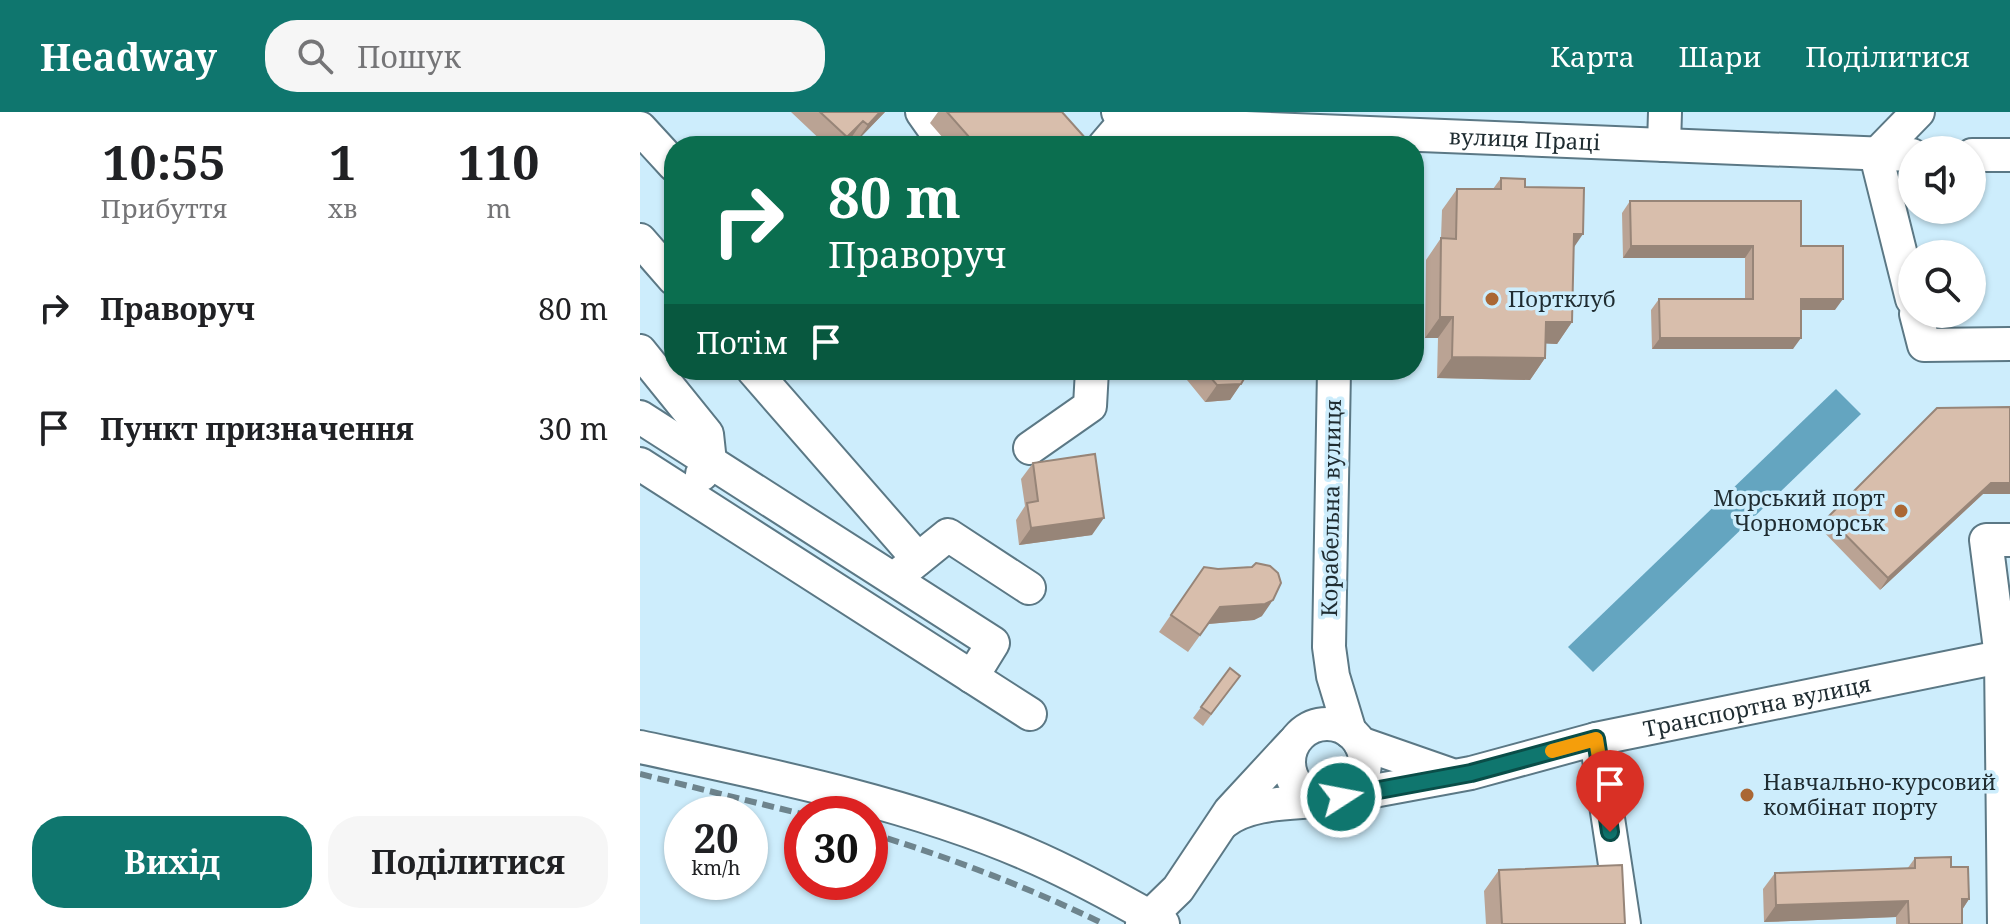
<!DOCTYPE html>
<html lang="uk">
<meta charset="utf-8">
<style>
body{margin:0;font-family:"Noto Serif",serif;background:#f6f6f6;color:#202124;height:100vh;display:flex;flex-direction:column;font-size:30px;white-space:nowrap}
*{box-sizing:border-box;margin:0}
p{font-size:26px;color:#757577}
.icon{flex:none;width:44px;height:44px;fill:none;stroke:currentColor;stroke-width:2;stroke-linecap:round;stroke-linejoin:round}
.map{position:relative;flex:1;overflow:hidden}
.drawer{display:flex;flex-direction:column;background:#fff;width:640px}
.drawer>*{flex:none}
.hud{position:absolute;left:24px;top:24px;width:760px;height:244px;border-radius:32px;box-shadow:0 2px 6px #0004;background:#0b6e4f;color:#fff;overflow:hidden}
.buttons{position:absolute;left:1258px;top:24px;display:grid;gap:16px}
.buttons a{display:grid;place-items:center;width:88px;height:88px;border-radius:50%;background:#fff;box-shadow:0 2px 6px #0004;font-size:40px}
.speed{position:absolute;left:24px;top:684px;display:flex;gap:16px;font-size:40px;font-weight:700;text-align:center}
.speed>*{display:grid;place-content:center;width:104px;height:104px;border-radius:50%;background:#fff;box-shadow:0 2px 6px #0004;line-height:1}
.speed small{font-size:20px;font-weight:400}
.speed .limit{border:12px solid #d22;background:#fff;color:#111}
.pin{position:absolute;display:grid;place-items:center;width:68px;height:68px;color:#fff;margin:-82px -34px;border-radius:50% 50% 50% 0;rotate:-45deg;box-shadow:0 0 8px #0007}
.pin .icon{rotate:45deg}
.me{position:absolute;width:88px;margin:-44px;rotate:79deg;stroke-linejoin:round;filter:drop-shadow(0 0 6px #0008)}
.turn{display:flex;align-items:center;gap:28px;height:168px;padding:0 32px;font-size:36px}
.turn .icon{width:104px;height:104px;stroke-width:2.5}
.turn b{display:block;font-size:56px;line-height:68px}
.then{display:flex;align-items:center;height:76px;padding:0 32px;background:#0003;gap:16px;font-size:30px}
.eta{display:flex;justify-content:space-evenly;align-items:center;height:136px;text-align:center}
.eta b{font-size:48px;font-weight:700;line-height:56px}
.button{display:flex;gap:16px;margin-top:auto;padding:16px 32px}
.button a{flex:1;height:92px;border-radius:32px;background:#0f766e;color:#fff;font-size:32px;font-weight:700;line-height:92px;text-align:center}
.button a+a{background:#f6f6f6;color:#202124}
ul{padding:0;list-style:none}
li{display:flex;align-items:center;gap:24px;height:120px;padding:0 32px}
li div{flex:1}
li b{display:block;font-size:30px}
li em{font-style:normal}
header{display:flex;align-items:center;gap:48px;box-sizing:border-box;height:112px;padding:0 40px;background:#0f766e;color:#fff}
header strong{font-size:38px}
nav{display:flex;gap:44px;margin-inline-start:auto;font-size:28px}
.search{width:560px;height:72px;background:#f6f6f6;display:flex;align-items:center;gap:20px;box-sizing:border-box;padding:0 28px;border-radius:32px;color:#757577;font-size:30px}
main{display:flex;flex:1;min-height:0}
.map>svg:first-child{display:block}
</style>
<header>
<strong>Headway</strong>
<div class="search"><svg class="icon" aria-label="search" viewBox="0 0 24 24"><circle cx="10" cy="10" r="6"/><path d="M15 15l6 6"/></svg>Пошук</div>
<nav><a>Карта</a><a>Шари</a><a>Поділитися</a></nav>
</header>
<main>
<section class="drawer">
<div class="eta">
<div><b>10:55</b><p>Прибуття</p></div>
<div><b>1</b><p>хв</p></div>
<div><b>110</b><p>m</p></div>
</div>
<ul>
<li><svg class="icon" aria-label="right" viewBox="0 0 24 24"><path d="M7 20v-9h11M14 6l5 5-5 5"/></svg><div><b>Праворуч</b></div><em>80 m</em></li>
<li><svg class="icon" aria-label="arrive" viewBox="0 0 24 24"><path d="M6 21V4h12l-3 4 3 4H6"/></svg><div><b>Пункт призначення</b></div><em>30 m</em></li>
</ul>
<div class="button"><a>Вихід</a><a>Поділитися</a></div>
</section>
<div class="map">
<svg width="1370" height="812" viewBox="0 0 1370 812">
<rect width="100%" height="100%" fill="#cdedfc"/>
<!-- water -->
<path fill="#64a5c0" d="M1196,277L1221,302L953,560L928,535Z"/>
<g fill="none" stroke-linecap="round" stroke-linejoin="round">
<!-- minor casing -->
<g stroke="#5b7885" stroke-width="36">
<g id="minor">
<path d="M282,0L306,34"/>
<path id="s1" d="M478,0L487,7L507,12L1272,43"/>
<path d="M0,16L34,53"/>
<path d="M1024,33L1025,0"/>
<path d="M464,34L487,7"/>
<path d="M1236,43L1272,187"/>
<path d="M1236,43L1278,0"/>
<path d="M1332,43H1370"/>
<path d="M0,128L34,167"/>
<path d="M1276,202L1284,233L1370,232"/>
<path d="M0,239L67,322L70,350L62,362"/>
<path d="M113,258L278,447"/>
<path d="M694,258L689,535L693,564L710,620"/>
<path d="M0,305L353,531L332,565"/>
<path d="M390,336L450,294L452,258"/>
<path d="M0,352L390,602"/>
<path d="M261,461L308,423L389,476"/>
<circle cx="687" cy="650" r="38"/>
<path d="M956,627L984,812"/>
<path d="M720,631L809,662"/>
<path d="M0,635C125,662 270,691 387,742C434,762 479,787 523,812"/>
<path id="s2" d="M701,685L831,661L956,627L1370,543"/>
<path d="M584,710C611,689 654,692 686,688"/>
<path d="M502,812L538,777L590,699L653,631"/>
<path d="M1364,812L1361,545L1346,428H1370"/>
</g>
</g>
<!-- minor -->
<use href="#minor" stroke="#fff" stroke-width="32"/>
<!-- rail -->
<path stroke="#6e848d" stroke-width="6" stroke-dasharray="12 6" stroke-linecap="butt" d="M0,662L162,702
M230,721C311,746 388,775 464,812"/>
</g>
<!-- wall -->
<path fill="#baa394" d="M151,0H245L216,30L211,26L203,34H187Z
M298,0H422L447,28L443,34H310L290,11Z
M861,66L885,75L934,136L932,210L917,232L906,231L905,246L890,268L797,266L798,226H785L786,148L801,126L802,98L817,77H853Z
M990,89L1161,134L1195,198H1161L1153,237H1012L1011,198L1019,187H1105V146H983L982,101Z
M486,258H624L619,265L609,259L590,288L565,290L547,268H486Z
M1370,295V382H1343L1240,478L1180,416L1188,405Z
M393,351L452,423L379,433L376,408L385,394L381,367Z
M564,455L622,504L614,508L568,512L548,540L519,520Z
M590,556L600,564L563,614L553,606Z
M1275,746L1311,755L1329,787L1322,798V812H1256V805L1124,810L1123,777L1135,761L1267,757Z
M859,758L985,812H846L844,779Z"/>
<!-- shaded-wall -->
<path fill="#978578" d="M240,0H245L216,30L228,13Z
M223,9L211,26L203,34H201L207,25Z
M934,122H943L928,144Z
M991,134H1113L1105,146H983Z
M1161,187H1203L1195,198H1153Z
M800,205H813L798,226H785Z
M906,210H932L917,232L891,231Z
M1020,226H1161L1153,237H1012Z
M812,245L905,246L890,268L797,266Z
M493,258H554L547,268H486Z
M601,272L590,288L565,290L577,273Z
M1351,371H1370V382H1343L1240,478L1248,466Z
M464,406L452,423L379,433L391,416Z
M633,488L622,504L614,508L568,512L548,540L580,495Z
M1322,787H1329L1318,804Z
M1268,789L1256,805L1124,810L1136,793Z"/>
<!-- building -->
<path fill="#d8beac" stroke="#978578" stroke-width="2" d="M180,0H240L228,13L223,9L207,25Z
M307,0H422L447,28L441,34H337Z
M861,66L885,67V75L944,76L943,122H934L932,210H906L905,246L812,245L813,205H800L801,126L816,127L817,77H861Z
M990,89H1161V134H1203V187H1161V226H1020L1019,187H1113V134H991Z
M564,258H609L601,272L577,273Z
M1370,295V371H1351L1248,466L1188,405L1297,296Z
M455,342L464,406L391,416L387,391L398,389L393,351Z
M616,451L630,454L638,461L641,471L633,488L625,492L580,495L560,523L531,503L564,455L578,457L612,455Z
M590,556L600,564L571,602L561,595Z
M1311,745V755H1328L1329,787H1322V812H1269L1268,789L1136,793L1135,761L1275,756V746Z
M982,753L985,812H862L859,758Z"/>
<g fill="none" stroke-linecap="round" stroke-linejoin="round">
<!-- route casing -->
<g stroke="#0a4d48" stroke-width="20">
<path id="route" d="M701,685L831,661L956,627L970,720"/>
</g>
<!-- route -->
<use href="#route" stroke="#0f766e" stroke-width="14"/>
<!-- slow -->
<path stroke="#f59e0b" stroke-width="14" d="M912,639L956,627L960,652"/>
</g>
<!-- markers -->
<g fill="#aa6734" stroke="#cdedfc" stroke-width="3">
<circle cx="852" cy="187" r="8"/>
<circle cx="1261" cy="399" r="8"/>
<circle cx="1107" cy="683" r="8"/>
</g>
<g text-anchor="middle" stroke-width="7" stroke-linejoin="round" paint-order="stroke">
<!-- street labels -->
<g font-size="22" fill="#1f2c31" stroke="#cdedfc">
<text dy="8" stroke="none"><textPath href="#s1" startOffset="410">вулиця Праці</textPath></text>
<text transform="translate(691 396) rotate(-89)" y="8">Корабельна вулиця</text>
<text dy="8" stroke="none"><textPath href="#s2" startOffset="426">Транспортна вулиця</textPath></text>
</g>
<!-- poi labels -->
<g font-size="22" fill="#1f2c31" stroke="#cdedfc" text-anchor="start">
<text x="868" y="195">Портклуб</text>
<text x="1245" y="394" text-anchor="end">Морський порт<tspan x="1245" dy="25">Чорноморськ</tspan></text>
<text x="1123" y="678">Навчально-курсовий<tspan x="1123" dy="25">комбінат порту</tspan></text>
</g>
</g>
</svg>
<div class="buttons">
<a><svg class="icon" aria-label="sound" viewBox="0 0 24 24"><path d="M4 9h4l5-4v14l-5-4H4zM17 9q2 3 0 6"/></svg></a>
<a><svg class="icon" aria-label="search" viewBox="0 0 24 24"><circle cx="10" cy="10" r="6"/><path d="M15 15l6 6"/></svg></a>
</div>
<div class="speed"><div>20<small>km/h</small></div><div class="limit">30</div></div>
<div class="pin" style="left:970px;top:720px;background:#d93025"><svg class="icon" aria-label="arrive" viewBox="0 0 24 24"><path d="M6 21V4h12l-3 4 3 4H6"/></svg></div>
<svg class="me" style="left:701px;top:685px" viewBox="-20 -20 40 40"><circle r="17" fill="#0f766e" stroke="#fff" stroke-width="3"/><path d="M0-11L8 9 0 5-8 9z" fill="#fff"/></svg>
<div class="hud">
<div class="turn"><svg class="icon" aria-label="right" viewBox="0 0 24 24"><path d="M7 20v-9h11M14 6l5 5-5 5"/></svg><div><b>80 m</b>Праворуч</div></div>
<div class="then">Потім<svg class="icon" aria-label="arrive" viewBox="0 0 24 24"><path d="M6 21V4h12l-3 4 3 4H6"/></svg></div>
</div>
</div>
</main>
